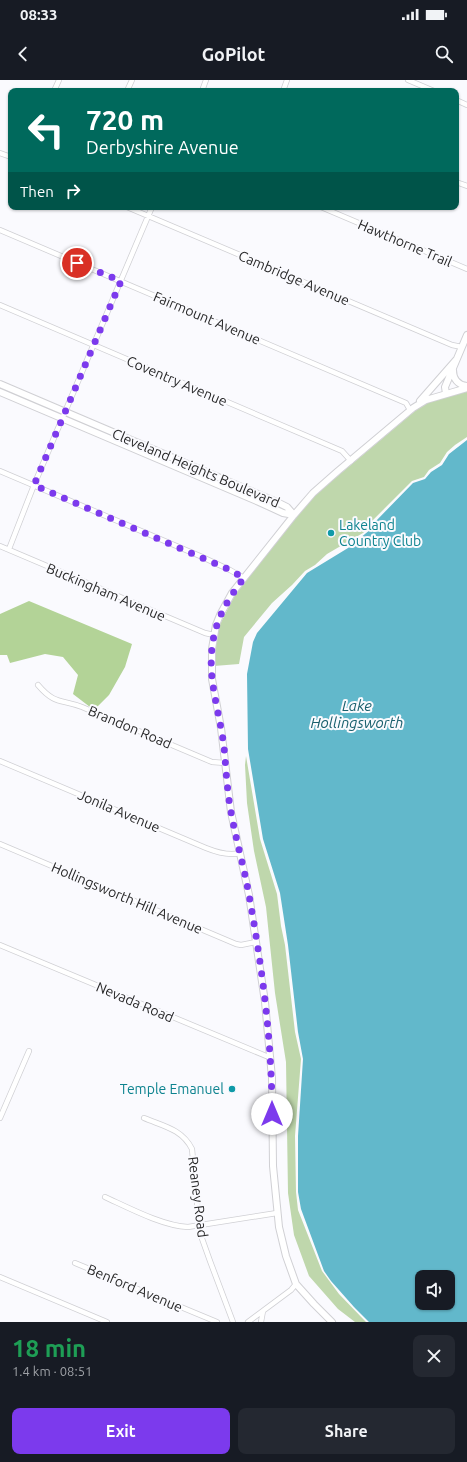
<!DOCTYPE html>
<meta charset="utf-8">
<style>
body{margin:0;font-family:Ubuntu,sans-serif;background:#242831;color:#f1f3f6;height:100vh;display:flex;flex-direction:column;font-size:15px;white-space:nowrap}
*{box-sizing:border-box;margin:0}
p{font-size:13px;color:#9ea1a6}
.icon{flex:none;width:22px;height:22px;fill:none;stroke:currentColor;stroke-width:2;stroke-linecap:round;stroke-linejoin:round}
.map{position:relative;height:1242px;overflow:hidden}
.details{display:flex;flex-direction:column;background:#171b24;flex:1}
.details>*{flex:none}
.banner{position:absolute;left:8px;top:8px;width:451px;height:122px;border-radius:8px;box-shadow:0 1px 3px #0004;background:#00695c;color:#fff;overflow:hidden}
.controls{position:absolute;left:415px;top:1190px;display:grid;gap:8px}
.controls a{display:grid;place-items:center;width:40px;height:40px;border-radius:8px;background:#171b24;box-shadow:0 1px 3px #0004;font-size:20px}
.pin{position:absolute;display:grid;place-items:center;width:34px;height:34px;color:#fff;margin:-17px;border:2px solid #fff;border-radius:50%;box-shadow:0 1px 4px #0007}
.me{position:absolute;width:44px;margin:-22px;rotate:0deg;stroke-linejoin:round;filter:drop-shadow(0 0 3px #0008)}
.turn{display:flex;align-items:center;gap:14px;height:84px;padding:0 12px;font-size:18px}
.turn .icon{width:52px;height:52px;stroke-width:2.5}
.turn b{display:block;font-size:28px;line-height:34px}
.then{display:flex;align-items:center;height:38px;padding:0 12px;background:#0003;gap:8px;font-size:15px}
.round{display:grid;place-items:center;flex:none;width:42px;height:42px;border-radius:8px;background:#242831}
.headline{display:flex;align-items:center;justify-content:space-between;height:68px;padding:0 12px}
h1{font-size:24px;font-weight:700;line-height:30px;color:#1e9e55}
.primary-button{display:flex;gap:8px;margin-top:auto;padding:8px 12px}
.primary-button a{flex:1;height:46px;border-radius:8px;background:#7c3aed;color:#fff;font-size:16px;font-weight:700;line-height:46px;text-align:center}
.primary-button a+a{background:#242831;color:#f1f3f6}
.status{display:flex;justify-content:space-between;align-items:center;height:28px;padding:0 20px;background:#171b24;direction:ltr}
.status svg{height:11px;fill:currentColor}
header{display:flex;justify-content:space-between;align-items:center;height:52px;padding:0 12px;background:#171b24;font-size:18px;font-weight:700}
.map>svg:first-child{display:block}
</style>
<div class="status"><b>08:33</b><svg viewBox="0 0 49 12"><path d="M0 12V9h3v3zM5 12V6h3v6zM10 12V3h3v9zM15 12V0h3v12zM26 1h20v11H26zM47 4h2v5h-2z"/></svg></div>
<header><svg class="icon" aria-label="back" viewBox="0 0 24 24"><path d="M15 5l-7 7 7 7"/></svg>GoPilot<svg class="icon" aria-label="search" viewBox="0 0 24 24"><circle cx="10" cy="10" r="6"/><path d="M15 15l6 6"/></svg></header>
<div class="map">
<svg width="467" height="1242" viewBox="0 0 467 1242">
<rect width="100%" height="100%" fill="#fafafe"/>
<!-- green -->
<path fill="#bfd7ac" d="M467,311V357L455,365L447,372L440,383L429,390L424,397L412,401L373,440L369,447L363,453L327,474L315,485L305,491L292,505L272,523L244,557L239,584L214,586L215,570L219,546L235,515L295,438L315,415L415,331L427,322Z
M246,676L260,759L277,814L281,846L285,865L295,952L301,979L295,1056L296,1112L298,1130L322,1191L339,1214L366,1242H355L338,1229L309,1196L294,1155L288,1113L286,982L275,913L266,827L254,771L247,723L245,685Z"/>
<!-- forest -->
<path fill="#b3d397" d="M29,521L132,564L125,587L109,615L95,629L90,627L73,614L78,595L63,577L45,574L10,583L7,575H0V534Z"/>
<!-- water -->
<path fill="#62b8cb" fill-rule="evenodd" d="M467,360V1242H369L354,1227L331,1201L324,1191L301,1129L298,1112V1056L303,979L298,952L288,865L280,813L263,759L248,669L247,594L253,562L257,553L307,493L348,468L371,449L375,442L413,403L425,399L431,392L442,385L449,374ZM422,1197H448V1223H422Z"/>
<g fill="none" stroke-linecap="round" stroke-linejoin="round">
<!-- minor casing -->
<g stroke="#d0d0d4" stroke-width="6">
<path id="minor" d="M408,0L434,11
M54,11L59,0
M127,11L132,0
M202,11L206,0
M283,11L287,0
M456,20L467,25
M0,73L11,77
M456,102L467,106
M127,127L452,265L462,267
M321,127L467,189
M0,150L406,323L410,330
M0,225L342,371L351,381
M0,391L200,476L230,490L244,498
M0,466L205,553L214,555
M9,469L34,405L152,127
M38,605C55,625 61,619 82,627L212,682L225,683
M0,681L206,768C216,772 229,776 240,773
M0,764L236,864L241,865L256,862
M0,865L271,978
M0,1038L29,971
M144,1038C163,1046 182,1049 192,1069L200,1153L210,1181L233,1242
M105,1117C129,1128 163,1146 188,1147L277,1133
M75,1183L217,1242
M0,1197L107,1242
M248,1242L291,1210L296,1204
M261,1242L263,1231"/>
</g>
<!-- tertiary casing -->
<g stroke="#d0d0d4" stroke-width="8">
<path id="tertiary" d="M453,290C453,299 458,305 467,306
M0,304L279,423L287,427L294,435
M0,312L259,422L283,433L294,435
M446,314L445,307L467,255
M420,321L456,280
M332,1242L314,1224L296,1204L286,1176L279,1147L273,1086L272,998L265,922L249,815L231,732L221,648L212,599V569L216,545L220,535L232,513L294,435L313,413L338,391L413,328L426,320L467,308"/>
</g>
<!-- minor -->
<use href="#minor" stroke="#fff" stroke-width="4.5"/>
<!-- tertiary -->
<use href="#tertiary" stroke="#fff" stroke-width="6"/>
</g>
<g fill="none" stroke-linecap="round" stroke-linejoin="round">
<!-- route -->
<path stroke="#7c3aed" stroke-width="7" stroke-dasharray="0 12.6" d="M77,183L121,201L34,405L230,490L244,498C227,520 215,540 212,568C208,601 220,634 224,667C226,688 227,711 231,732C236,760 244,787 249,815C262,887 272,960 272,1034"/>
</g>
<!-- markers -->
<g fill="#0f9aa8" stroke="#fafafe" stroke-width="1.5">
<circle cx="331" cy="453" r="4"/>
<circle cx="232" cy="1009" r="4"/>
</g>
<g text-anchor="middle" stroke-width="4" stroke-linejoin="round" paint-order="stroke">
<!-- street labels -->
<g font-size="14" fill="#272728" stroke="#fafafe">
<text transform="translate(405 163) rotate(23)" y="5">Hawthorne Trail</text>
<text transform="translate(294 198) rotate(23)" y="5">Cambridge Avenue</text>
<text transform="translate(207 238) rotate(23)" y="5">Fairmount Avenue</text>
<text transform="translate(177 301) rotate(23)" y="5">Coventry Avenue</text>
<text transform="translate(196 388) rotate(23)" y="5">Cleveland Heights Boulevard</text>
<text transform="translate(106 512) rotate(23)" y="5">Buckingham Avenue</text>
<text transform="translate(130 647) rotate(23)" y="5">Brandon Road</text>
<text transform="translate(119 731) rotate(23)" y="5">Jonila Avenue</text>
<text transform="translate(127 818) rotate(23)" y="5">Hollingsworth Hill Avenue</text>
<text transform="translate(135 922) rotate(23)" y="5">Nevada Road</text>
<text transform="translate(198 1117) rotate(83)" y="5">Reaney Road</text>
<text transform="translate(135 1208) rotate(23)" y="5">Benford Avenue</text>
</g>
<!-- culture labels -->
<g font-size="14" fill="#0d838f" stroke="#fafafe" text-anchor="start">
<text x="339" y="450">Lakeland<tspan x="339" dy="16">Country Club</tspan></text>
<text x="224" y="1014" text-anchor="end">Temple Emanuel</text>
</g>
<!-- water labels -->
<g font-size="15" font-style="italic" fill="#1a606e" stroke="#fafafe">
<text x="357" y="631">Lake<tspan x="357" dy="17">Hollingsworth</tspan></text>
</g>
</g>
</svg>
<div class="controls">
<a><svg class="icon" aria-label="sound" viewBox="0 0 24 24"><path d="M4 9h4l5-4v14l-5-4H4zM17 9q2 3 0 6"/></svg></a>
</div>
<div class="pin" style="left:77px;top:183px;background:#d93025"><svg class="icon" aria-label="arrive" viewBox="0 0 24 24"><path d="M6 21V4h12l-3 4 3 4H6"/></svg></div>
<svg class="me" style="left:272px;top:1034px" viewBox="-20 -20 40 40"><circle r="19" fill="#fff"/><path d="M0-13L10 11 0 6-10 11z" fill="#7c3aed"/></svg>
<div class="banner">
<div class="turn"><svg class="icon" aria-label="left" viewBox="0 0 24 24"><path d="M17 20v-9H6M10 6l-5 5 5 5"/></svg><div><b>720 m</b>Derbyshire Avenue</div></div>
<div class="then">Then<svg class="icon" aria-label="right" viewBox="0 0 24 24"><path d="M7 20v-9h11M14 6l5 5-5 5"/></svg></div>
</div>
</div>
<section class="details">
<div class="headline"><div><h1>18 min</h1><p>1.4 km · 08:51</p></div><a class="round"><svg class="icon" aria-label="close" viewBox="0 0 24 24"><path d="M6 6l12 12M18 6L6 18"/></svg></a></div>
<div class="primary-button"><a>Exit</a><a>Share</a></div>
</section>
